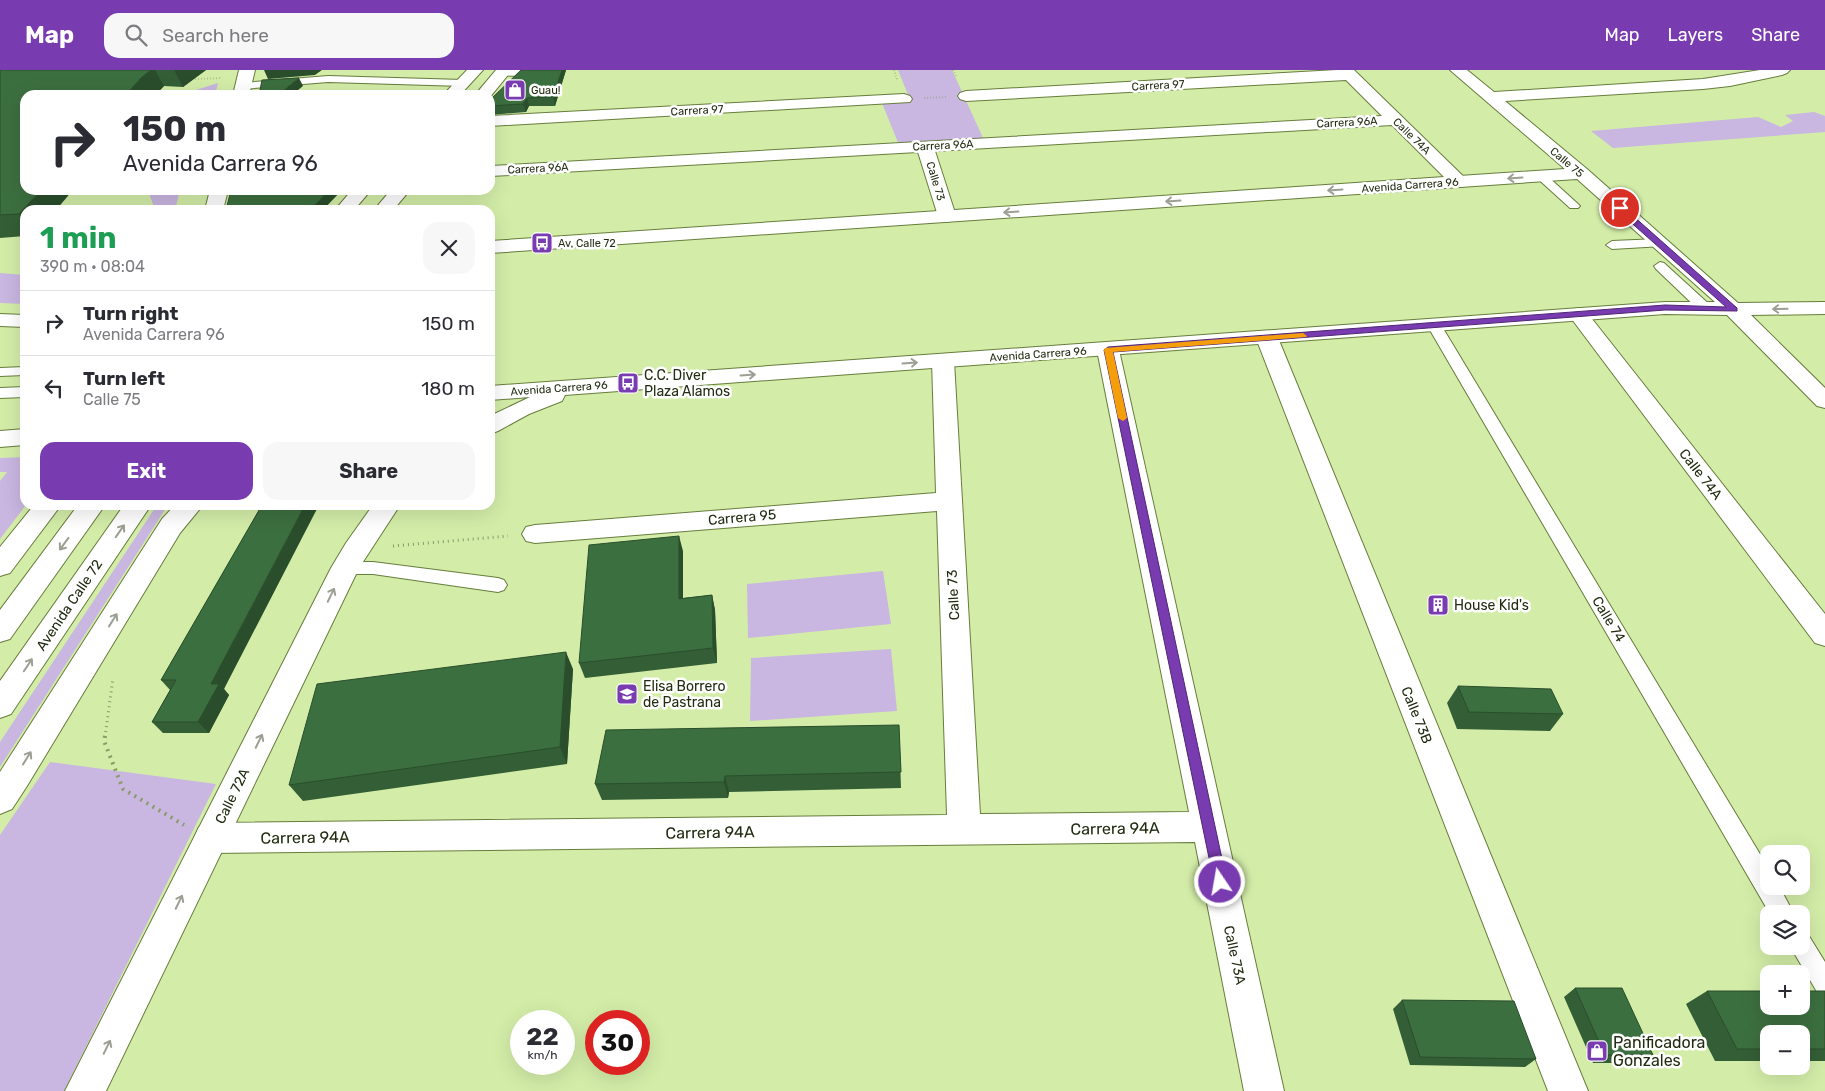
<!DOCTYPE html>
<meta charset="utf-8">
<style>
body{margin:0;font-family:Rubik,sans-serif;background:#f7f7f7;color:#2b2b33;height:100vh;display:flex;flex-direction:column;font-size:19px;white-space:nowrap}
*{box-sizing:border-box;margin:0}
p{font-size:16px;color:#7c7c81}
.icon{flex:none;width:28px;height:28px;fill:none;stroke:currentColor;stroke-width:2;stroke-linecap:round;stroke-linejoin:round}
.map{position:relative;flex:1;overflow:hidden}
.sheet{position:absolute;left:20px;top:135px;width:475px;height:305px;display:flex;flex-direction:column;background:#fff;border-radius:15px;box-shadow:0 5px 20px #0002}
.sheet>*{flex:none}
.top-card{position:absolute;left:20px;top:20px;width:475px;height:105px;border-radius:15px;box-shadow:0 5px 20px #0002;background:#fff;color:#2b2b33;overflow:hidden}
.buttons{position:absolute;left:1760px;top:775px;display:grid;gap:10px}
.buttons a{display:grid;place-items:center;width:50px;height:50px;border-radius:10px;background:#fff;box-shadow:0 5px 20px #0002;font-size:25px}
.speed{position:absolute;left:510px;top:940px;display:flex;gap:10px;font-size:25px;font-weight:700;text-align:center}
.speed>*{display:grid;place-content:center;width:65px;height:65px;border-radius:50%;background:#fff;box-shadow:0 5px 20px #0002;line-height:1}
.speed small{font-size:12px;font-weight:400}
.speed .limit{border:8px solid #d22;background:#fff;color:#111}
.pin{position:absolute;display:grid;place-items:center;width:42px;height:42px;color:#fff;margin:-21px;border:2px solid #fff;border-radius:50%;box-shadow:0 1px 5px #0007}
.me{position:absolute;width:55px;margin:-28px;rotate:348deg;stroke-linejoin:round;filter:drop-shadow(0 0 4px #0008)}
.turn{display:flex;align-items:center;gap:18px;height:105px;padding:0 20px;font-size:22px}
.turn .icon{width:65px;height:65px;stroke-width:2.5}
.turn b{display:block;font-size:35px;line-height:42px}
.round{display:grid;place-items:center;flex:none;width:52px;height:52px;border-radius:15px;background:#f7f7f7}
.head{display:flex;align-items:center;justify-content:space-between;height:85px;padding:0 20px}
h1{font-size:30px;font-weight:700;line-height:38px;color:#1e9e55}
.cta{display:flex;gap:10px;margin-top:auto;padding:10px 20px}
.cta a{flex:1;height:58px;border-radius:15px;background:#793bb0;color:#fff;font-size:20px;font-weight:700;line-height:58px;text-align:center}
.cta a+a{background:#f7f7f7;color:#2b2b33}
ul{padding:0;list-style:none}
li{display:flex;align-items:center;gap:15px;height:65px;padding:0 20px;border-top:1px solid #e1e1e2}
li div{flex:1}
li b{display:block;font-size:19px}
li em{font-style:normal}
header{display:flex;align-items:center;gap:30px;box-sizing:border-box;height:70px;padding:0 25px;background:#793bb0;color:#fff}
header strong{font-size:24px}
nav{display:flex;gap:28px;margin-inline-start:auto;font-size:18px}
.search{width:350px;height:45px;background:#f7f7f7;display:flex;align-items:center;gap:12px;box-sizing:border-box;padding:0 18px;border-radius:15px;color:#7c7c81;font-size:19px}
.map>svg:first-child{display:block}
</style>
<header>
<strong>Map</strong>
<div class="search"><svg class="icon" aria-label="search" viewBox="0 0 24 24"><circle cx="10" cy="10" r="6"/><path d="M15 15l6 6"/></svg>Search here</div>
<nav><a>Map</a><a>Layers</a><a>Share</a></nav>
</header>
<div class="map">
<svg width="1825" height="1021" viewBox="0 0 1825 1021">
<rect width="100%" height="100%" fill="#d3eda8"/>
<!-- green -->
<path fill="#c9b6e1" d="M898,0H952L984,70L899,75L882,33L911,32Z
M218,13L215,25H180Z
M1814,42L1825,46V62L1613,78L1591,61L1758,47L1781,57L1793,51L1785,45Z
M148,120H180L175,140H155Z
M0,203L25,205V234L0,233Z
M25,387L26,435L0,469V411L7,402H0V388Z
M157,435H168L0,697V672Z
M883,501L891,554L748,568L747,514Z
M891,579L897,641L750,651L751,588Z
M50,692L216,714L64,1021H0V765Z"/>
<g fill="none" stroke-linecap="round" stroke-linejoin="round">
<!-- lane casing -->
<g stroke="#677d3c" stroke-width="2">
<path id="lane" d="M328,6L463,10L468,13L463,16L328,12L243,19L238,16L243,13Z
M1541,103L1545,104L1578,134L1580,136L1578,138H1570L1537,108L1535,106Z
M1659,169L1663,170L1665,173L1663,176L1612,179L1606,175L1612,171Z
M1660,192L1664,193L1711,236L1713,239L1711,242H1701L1656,199L1654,196Z
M1434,251L1441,255L1769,799V816H1779L1794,844H1770L1427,255Z
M25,297V305L0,306V298Z
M25,317V327L0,328V318Z
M345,492H373L498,508L504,510L507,515L504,520L498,522L373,504H345L339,502L336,498L339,494Z
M1801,863L1809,866L1825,892V926L1817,922L1790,876H1801Z"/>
</g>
<!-- street casing -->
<g stroke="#677d3c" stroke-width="2">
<path id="street" d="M239,0H255L249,25H233Z
M496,0H540L537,3C526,6 509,7 498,4Z
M1337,0H1354L1465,108L1468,112L1465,116L1459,117L1453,116L1392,55L935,81L956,146L954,150L947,152L940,150L938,146L918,82L490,106V96L1382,46L1346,10L966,31L960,29L958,26L960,23L966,21Z
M904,24L910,26L912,29L910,32L490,56V46Z
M210,120H228L223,140H205Z
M1578,238L1585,240L1825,544V576L1815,573L1571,248L1567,244L1571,240Z
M1267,262L1275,263L1278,268L1588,1021H1548L1256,268L1259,263Z
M1108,273L1116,275L1119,280L1284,1021H1244L1195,772L211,783L199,779L194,768L199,757L211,753L947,745L937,441L535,473L526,471L522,464L526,457L535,455L936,423L932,291L935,286L943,284L951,286L954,291L980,744L1189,742L1097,280L1100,275Z"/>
</g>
<!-- secondary casing -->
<g stroke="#677d3c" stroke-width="2">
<path id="secondary" d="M467,0H483L460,25H443Z
M496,0H512L490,27V25H475Z
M1450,0H1467L1494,22L1703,9L1760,0H1790L1787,3L1782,5L1730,16L1703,19L1505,31L1587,99L1738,233L1825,232V244L1751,245L1825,318V338L1817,336L1727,245L1665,244L565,325L562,331L529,344L498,361L490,364V346L530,327L490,330V316L1665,232H1715L1577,109L490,183V171L1565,99Z
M352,120H371L354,140H335Z
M391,120H410L393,140H374Z
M0,244L25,245V257L0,256Z
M25,359V375L0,377V361Z
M34,435H61L10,503L0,506V477Z
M78,435H105L10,569L0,572V540Z
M124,435H151L11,644L0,648V611Z
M175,435H203L180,463L27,716L12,739L0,744V702L162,449Z
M373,435H400L359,498L106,1021H65L331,498L346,473Z"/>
</g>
<!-- path-far2 -->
<path stroke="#889b68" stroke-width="2" stroke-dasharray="0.5 2.5" stroke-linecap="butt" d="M894,0L897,9
M953,0L957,8
M195,9L222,8
M924,28L946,27"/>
<!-- path-far1 -->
<path stroke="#889b68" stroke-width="3" stroke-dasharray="1 4" stroke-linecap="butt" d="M393,476L508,466
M105,667L113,608"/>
<!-- path -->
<path stroke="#889b68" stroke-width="4" stroke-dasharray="2 5" stroke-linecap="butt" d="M105,666L104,671L123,719L184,755"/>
<!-- lane -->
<use href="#lane" fill="#fff" fill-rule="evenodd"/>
<!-- street -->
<use href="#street" fill="#fff" fill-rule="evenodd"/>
<!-- secondary -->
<use href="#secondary" fill="#fff" fill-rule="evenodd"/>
</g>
<!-- wall -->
<path fill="#345f36" d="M0,0H206L183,17L164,16L155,25H25V166L0,168Z
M566,0L555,36H529L526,42L490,45V30Z
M262,435L224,619L229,625L209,663H163L152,652L170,620L161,610Z
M683,481V528L712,525L715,540L717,593L585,608L579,593Z
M573,599L567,694L303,731L289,715Z
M1458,616L1563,644L1550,661L1457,659L1447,633Z
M899,655L901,718L729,722L728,728L602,730L595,714Z
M1575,918L1653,985L1640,993H1593L1564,927Z
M1707,921H1825V991H1801V964H1769V991H1715L1686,934Z
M1402,930L1536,989L1525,997L1410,995L1393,939Z"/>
<!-- shaded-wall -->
<path fill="#2a4e2c" d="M151,0H155L164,16L155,25H126L141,8Z
M174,0H206L183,17Z
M264,0H322L315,5L268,9Z
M562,0H566L555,36L553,27Z
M299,8L303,16L292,25H278Z
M527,28L529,36L526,42L523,34Z
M41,120H73L56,140H25V153L19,144Z
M329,120H342L323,140H310Z
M305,435H319L224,619L229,625L209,663L198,652L211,614Z
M679,466L683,481V544L679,529Z
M712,525L715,540L717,593L713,578Z
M566,582L573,599L567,694L560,677Z
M725,706L729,722L728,728L724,712Z"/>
<!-- building -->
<path fill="#3c6f3f" stroke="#2a4e2c" d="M0,0H151L141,8L126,25H25V120H41L19,144L0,145Z
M521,0H562L553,27L527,28L523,34L490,36V30Z
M299,8L278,25H259L262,10Z
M231,120H329L310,140H226Z
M262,435H305L211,614H219L198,652H152L176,610H161Z
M679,466V529L712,525L713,578L579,593L589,475Z
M566,582L560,677L289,715L317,614Z
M1458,616L1551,619L1563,644L1469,642Z
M899,655L901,702L725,706L724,712L595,714L606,660Z
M1575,918H1622L1653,985H1605Z
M1707,921H1769V936H1801V921H1825V979H1801V964H1769V979H1737Z
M1402,930L1514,931L1536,989L1420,987Z"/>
<!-- one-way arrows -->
<defs><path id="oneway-shaft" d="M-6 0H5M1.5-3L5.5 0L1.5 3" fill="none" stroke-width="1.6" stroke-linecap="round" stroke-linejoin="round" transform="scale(1.25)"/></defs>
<g stroke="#9ca094">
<use href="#oneway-shaft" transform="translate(1515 108) rotate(176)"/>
<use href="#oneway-shaft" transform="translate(1335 120) rotate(176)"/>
<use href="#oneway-shaft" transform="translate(1173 131) rotate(176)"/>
<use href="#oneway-shaft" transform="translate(1011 142) rotate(176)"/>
<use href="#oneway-shaft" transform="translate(1780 239) rotate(179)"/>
<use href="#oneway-shaft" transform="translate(910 293) rotate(-4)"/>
<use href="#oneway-shaft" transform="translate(748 305) rotate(-4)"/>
<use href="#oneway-shaft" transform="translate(120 461) rotate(-55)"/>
<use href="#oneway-shaft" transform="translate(64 474) rotate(126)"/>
<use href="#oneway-shaft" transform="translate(331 525) rotate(-64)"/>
<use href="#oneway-shaft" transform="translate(113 550) rotate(-58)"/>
<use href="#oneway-shaft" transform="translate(28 595) rotate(-56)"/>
<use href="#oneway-shaft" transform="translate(259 671) rotate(-64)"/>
<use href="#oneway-shaft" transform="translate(27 688) rotate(-58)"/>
<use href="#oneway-shaft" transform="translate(179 832) rotate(-64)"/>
<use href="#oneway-shaft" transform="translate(107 977) rotate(-64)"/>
</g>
<!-- route -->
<path fill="#793bb0" stroke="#4f2672" d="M1617,137H1623L1737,238V241L1665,240L1113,282L1227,812L1225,817L1220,819L1215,817L1104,280L1108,277L1665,235L1726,237L1617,140Z"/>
<!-- slow -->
<path fill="#f59e0b" d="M1303,263L1307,266L1306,267L1113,282L1127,348L1123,351L1118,348L1104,280L1105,278Z"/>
<!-- icons -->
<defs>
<g id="shop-square" transform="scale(1.125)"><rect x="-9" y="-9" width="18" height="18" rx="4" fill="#793bb0" stroke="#fff"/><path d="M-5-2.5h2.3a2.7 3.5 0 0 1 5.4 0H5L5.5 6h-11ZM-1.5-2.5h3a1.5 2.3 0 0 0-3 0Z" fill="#fff"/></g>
<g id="bus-square" transform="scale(1.125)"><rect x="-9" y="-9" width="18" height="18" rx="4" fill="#793bb0" stroke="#fff"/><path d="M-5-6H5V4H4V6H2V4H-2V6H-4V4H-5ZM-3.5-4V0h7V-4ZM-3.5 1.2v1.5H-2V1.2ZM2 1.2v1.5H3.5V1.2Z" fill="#fff"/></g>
<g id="building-square" transform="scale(1.125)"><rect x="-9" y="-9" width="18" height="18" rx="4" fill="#793bb0" stroke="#fff"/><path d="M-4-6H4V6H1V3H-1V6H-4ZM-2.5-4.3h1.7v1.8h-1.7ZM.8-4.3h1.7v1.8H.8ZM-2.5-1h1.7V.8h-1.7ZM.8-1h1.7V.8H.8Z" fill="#fff"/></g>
<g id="school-square" transform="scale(1.125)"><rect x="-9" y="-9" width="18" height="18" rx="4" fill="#793bb0" stroke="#fff"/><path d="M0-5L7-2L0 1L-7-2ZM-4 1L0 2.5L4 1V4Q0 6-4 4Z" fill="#fff"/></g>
</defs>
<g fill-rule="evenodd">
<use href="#shop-square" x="515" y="20"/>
<use href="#bus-square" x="542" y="173"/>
<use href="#bus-square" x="628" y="313"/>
<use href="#building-square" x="1438" y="535"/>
<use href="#school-square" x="627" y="624"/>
<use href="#shop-square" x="1597" y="981"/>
</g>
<g text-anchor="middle" stroke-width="5" stroke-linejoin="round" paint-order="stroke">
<!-- far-street labels -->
<g font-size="11" fill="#222c11" stroke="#fff">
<text transform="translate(1158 15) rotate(-3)" y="4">Carrera 97</text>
<text transform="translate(697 40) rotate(-3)" y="4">Carrera 97</text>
<text transform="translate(1347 52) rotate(-3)" y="4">Carrera 96A</text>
<text transform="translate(1412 66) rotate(44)" y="4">Calle 74A</text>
<text transform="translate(943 75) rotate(-3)" y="4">Carrera 96A</text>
<text transform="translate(1567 92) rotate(40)" y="4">Calle 75</text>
<text transform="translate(538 98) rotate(-3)" y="4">Carrera 96A</text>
<text transform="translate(936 111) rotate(73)" y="4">Calle 73</text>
<text transform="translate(1410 115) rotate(-4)" y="4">Avenida Carrera 96</text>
<text transform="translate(1038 284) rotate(-4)" y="4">Avenida Carrera 96</text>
<text transform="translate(559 318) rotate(-4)" y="4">Avenida Carrera 96</text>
</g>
<!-- far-poi labels -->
<g font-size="11" fill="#222c11" stroke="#fff" text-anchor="start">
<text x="531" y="24">Guau!</text>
<text x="558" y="177">Av. Calle 72</text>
</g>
<!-- poi labels -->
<g font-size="14" fill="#222c11" stroke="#fff" text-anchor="start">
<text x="644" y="310">C.C. Diver<tspan x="644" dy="16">Plaza Alamos</tspan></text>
<text x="1454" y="540">House Kid's</text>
<text x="643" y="621">Elisa Borrero<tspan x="643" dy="16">de Pastrana</tspan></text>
</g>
<!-- street labels -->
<g font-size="14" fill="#222c11" stroke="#fff">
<text transform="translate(1701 404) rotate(52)" y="5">Calle 74A</text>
<text transform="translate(742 447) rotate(-5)" y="5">Carrera 95</text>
<text transform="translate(953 525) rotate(-93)" y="5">Calle 73</text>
<text transform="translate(69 535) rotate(-56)" y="5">Avenida Calle 72</text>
<text transform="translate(1609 549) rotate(59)" y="5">Calle 74</text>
<text transform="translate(1417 645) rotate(68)" y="5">Calle 73B</text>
<text transform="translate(232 726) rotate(-64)" y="5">Calle 72A</text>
<text transform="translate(1235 885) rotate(78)" y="5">Calle 73A</text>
</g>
<!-- near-street labels -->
<g font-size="16" fill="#222c11" stroke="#fff">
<text transform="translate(1115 758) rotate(-1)" y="6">Carrera 94A</text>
<text transform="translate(710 762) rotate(-1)" y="6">Carrera 94A</text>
<text transform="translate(305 767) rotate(-1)" y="6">Carrera 94A</text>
</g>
<!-- near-poi labels -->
<g font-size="16" fill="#222c11" stroke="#fff" text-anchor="start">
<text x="1613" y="978">Panificadora<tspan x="1613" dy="18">Gonzales</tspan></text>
</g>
</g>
</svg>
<div class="buttons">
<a><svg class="icon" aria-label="search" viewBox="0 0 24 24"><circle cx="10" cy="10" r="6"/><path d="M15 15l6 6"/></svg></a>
<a><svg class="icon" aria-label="layers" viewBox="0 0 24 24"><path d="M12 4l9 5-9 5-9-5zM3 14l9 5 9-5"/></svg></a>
<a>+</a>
<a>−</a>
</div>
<div class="speed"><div>22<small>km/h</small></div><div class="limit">30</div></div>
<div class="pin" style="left:1620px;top:138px;background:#d93025"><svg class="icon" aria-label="arrive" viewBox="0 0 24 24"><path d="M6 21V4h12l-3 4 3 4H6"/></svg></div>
<svg class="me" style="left:1220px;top:812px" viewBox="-20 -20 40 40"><circle r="17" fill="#793bb0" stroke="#fff" stroke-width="3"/><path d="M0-11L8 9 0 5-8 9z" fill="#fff"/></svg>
<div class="top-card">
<div class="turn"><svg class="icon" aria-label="right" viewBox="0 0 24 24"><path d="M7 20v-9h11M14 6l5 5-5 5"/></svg><div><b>150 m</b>Avenida Carrera 96</div></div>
</div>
<section class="sheet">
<div class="head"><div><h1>1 min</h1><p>390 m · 08:04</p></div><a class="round"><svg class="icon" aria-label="close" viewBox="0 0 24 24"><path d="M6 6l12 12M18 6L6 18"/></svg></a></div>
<ul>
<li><svg class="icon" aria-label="right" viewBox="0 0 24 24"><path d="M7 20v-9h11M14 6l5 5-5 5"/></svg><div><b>Turn right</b><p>Avenida Carrera 96</p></div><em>150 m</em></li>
<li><svg class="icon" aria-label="left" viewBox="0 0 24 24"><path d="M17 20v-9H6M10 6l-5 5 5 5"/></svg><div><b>Turn left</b><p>Calle 75</p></div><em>180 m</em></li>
</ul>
<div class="cta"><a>Exit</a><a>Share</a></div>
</section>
</div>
